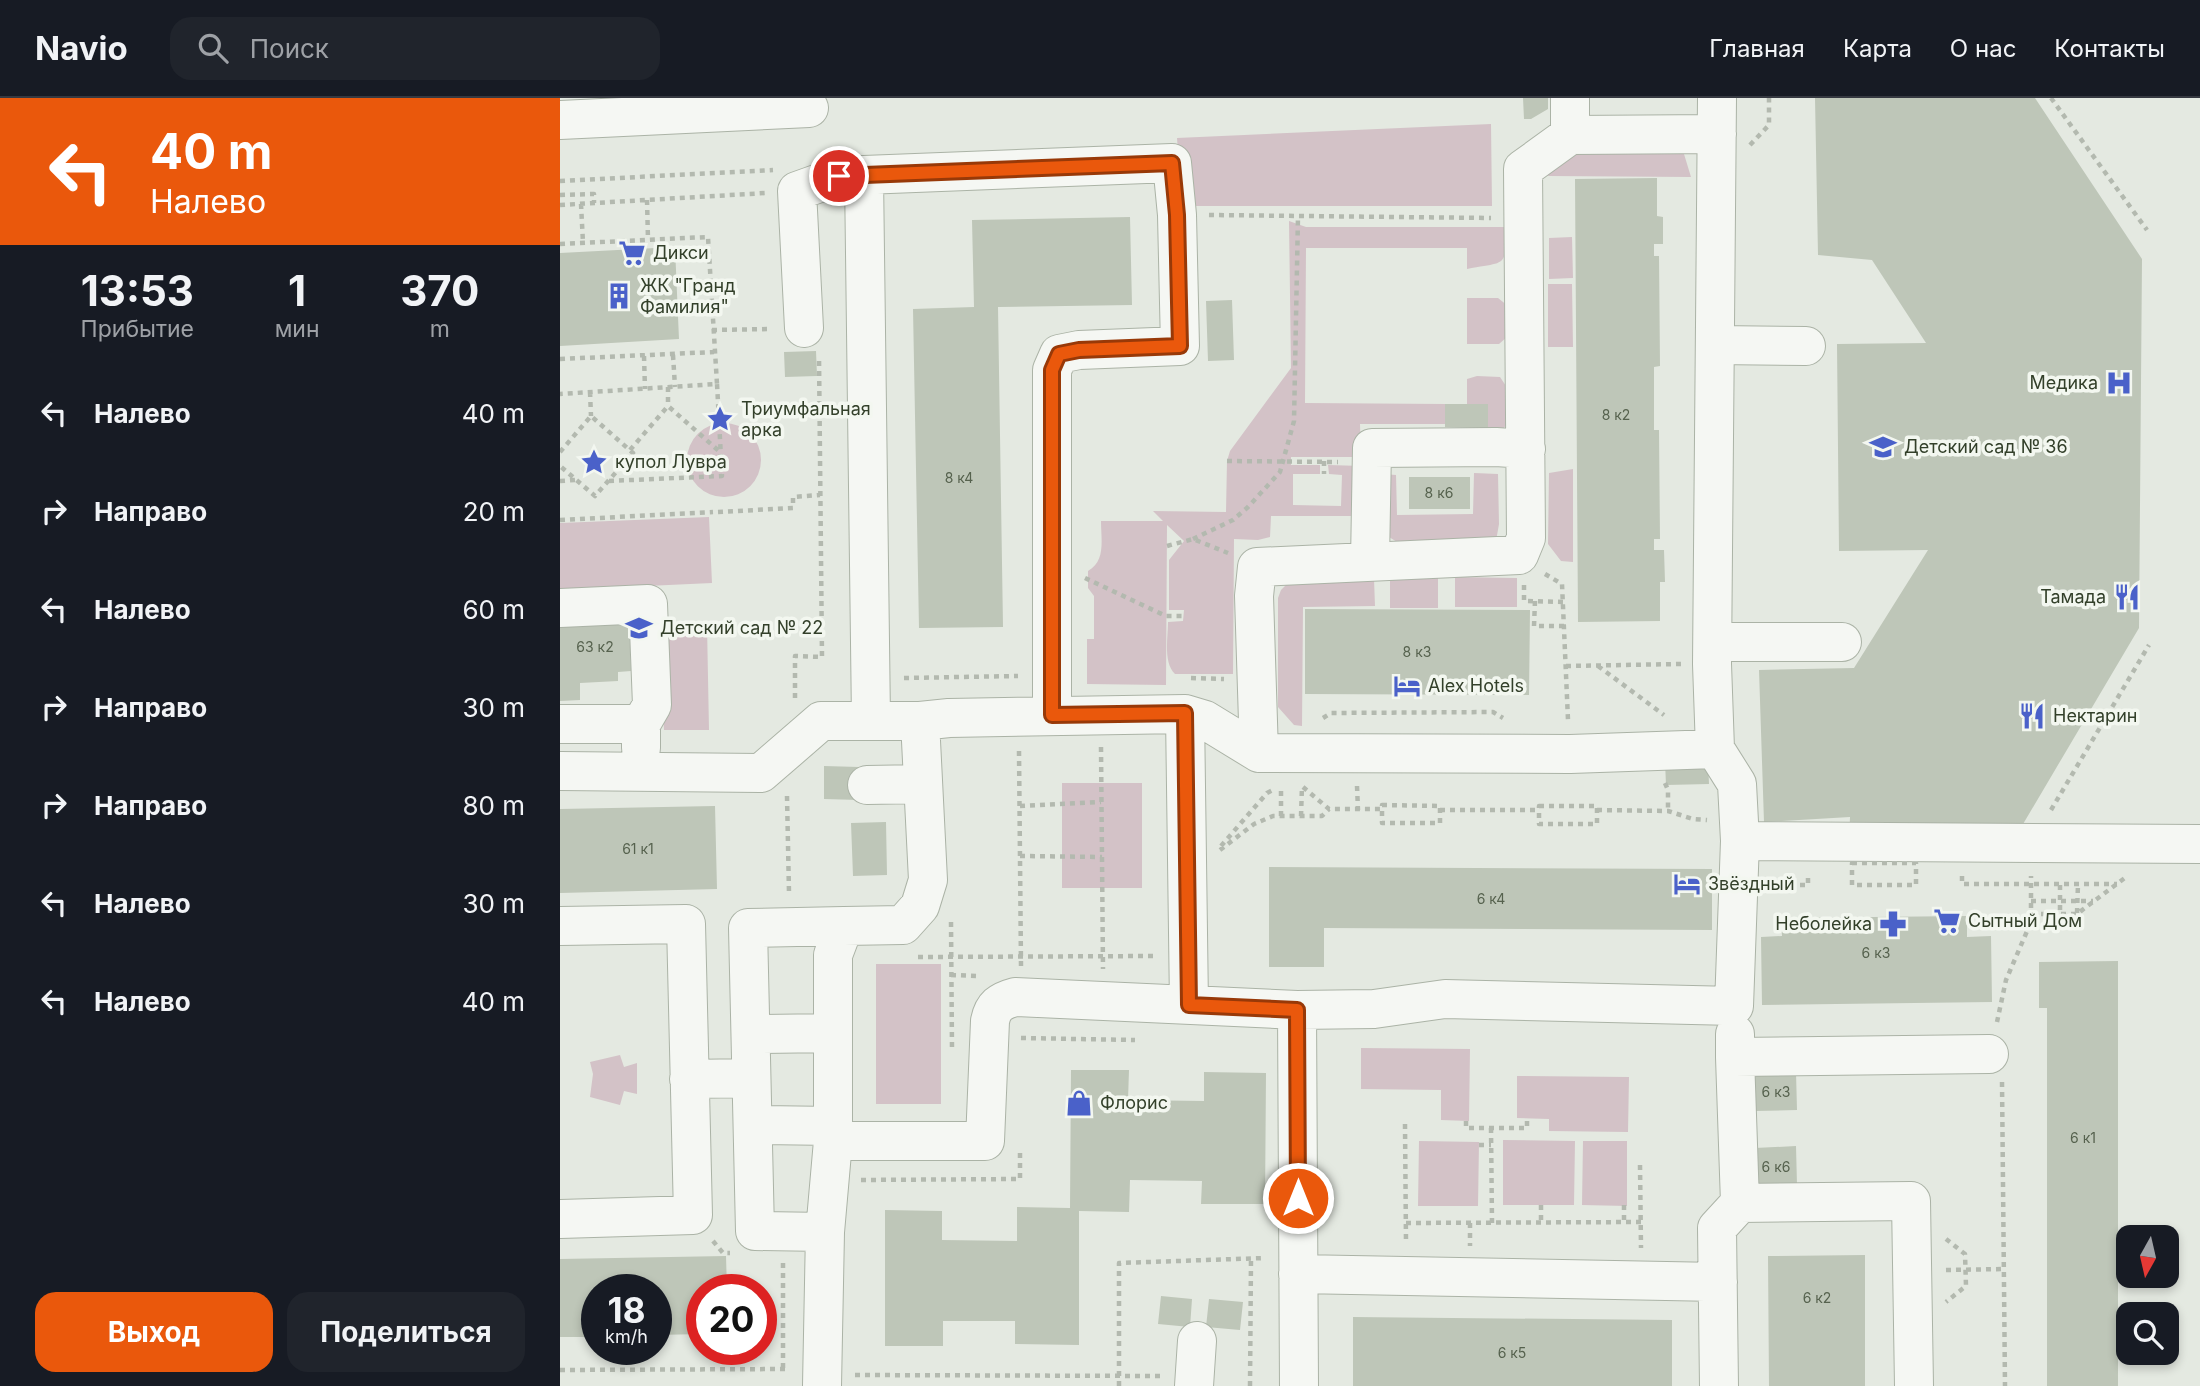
<!DOCTYPE html>
<html lang="ru">
<meta charset="utf-8">
<style>
body{margin:0;font-family:Inter,sans-serif;background:#20242c;color:#f1f3f6;height:100vh;display:flex;flex-direction:column;font-size:26px;white-space:nowrap}
*{box-sizing:border-box;margin:0}
p{font-size:23px;color:#9ea1a6}
.icon{flex:none;width:38px;height:38px;fill:none;stroke:currentColor;stroke-width:2;stroke-linecap:round;stroke-linejoin:round}
.map{position:relative;flex:1;overflow:hidden}
.side{display:flex;flex-direction:column;background:#171b24;width:560px}
.side>*{flex:none}
.banner{background:#ea580c;color:#fff;overflow:hidden}
.needle{width:46px;rotate:188deg}
.buttons{position:absolute;left:1556px;top:1127px;display:grid;gap:14px}
.buttons a{display:grid;place-items:center;width:63px;height:63px;border-radius:14px;background:#171b24;box-shadow:0 4px 10px #0003;font-size:35px}
.speed{position:absolute;left:21px;top:1176px;display:flex;gap:14px;font-size:35px;font-weight:700;text-align:center}
.speed>*{display:grid;place-content:center;width:91px;height:91px;border-radius:50%;background:#171b24;box-shadow:0 4px 10px #0003;line-height:1}
.speed small{font-size:18px;font-weight:400}
.speed .limit{border:10px solid #d22;background:#fff;color:#111}
.pin{position:absolute;display:grid;place-items:center;width:60px;height:60px;color:#fff;margin:-30px;border:4px solid #fff;border-radius:50%;box-shadow:0 2px 7px #0007}
.me{position:absolute;width:77px;margin:-38px;rotate:0deg;stroke-linejoin:round;filter:drop-shadow(0 0 5px #0008)}
.turn{display:flex;align-items:center;gap:24px;height:147px;padding:0 35px;font-size:32px}
.turn .icon{width:91px;height:91px;stroke-width:2.5}
.turn b{display:block;font-size:49px;line-height:60px}
.eta{display:flex;justify-content:space-evenly;align-items:center;height:119px;text-align:center}
.eta b{font-size:42px;font-weight:700;line-height:49px}
.button{display:flex;gap:14px;margin-top:auto;padding:14px 35px}
.button a{flex:1;height:80px;border-radius:21px;background:#ea580c;color:#fff;font-size:28px;font-weight:700;line-height:80px;text-align:center}
.button a+a{background:#20242c;color:#f1f3f6}
ul{padding:0;list-style:none}
li{display:flex;align-items:center;gap:21px;height:98px;padding:0 35px}
li div{flex:1}
li b{display:block;font-size:26px}
li em{font-style:normal}
header{display:flex;align-items:center;gap:42px;box-sizing:border-box;height:98px;padding:0 35px;background:#171b24;border-bottom:2px solid #363941}
header strong{font-size:33px}
nav{display:flex;gap:38px;margin-inline-start:auto;font-size:24px}
.search{width:490px;height:63px;background:#20242c;display:flex;align-items:center;gap:18px;box-sizing:border-box;padding:0 24px;border-radius:21px;color:#9ea1a6;font-size:26px}
main{display:flex;flex:1;min-height:0}
.map>svg:first-child{display:block}
</style>
<header>
<strong>Navio</strong>
<div class="search"><svg class="icon" aria-label="search" viewBox="0 0 24 24"><circle cx="10" cy="10" r="6"/><path d="M15 15l6 6"/></svg>Поиск</div>
<nav><a>Главная</a><a>Карта</a><a>О нас</a><a>Контакты</a></nav>
</header>
<main>
<section class="side">
<div class="banner">
<div class="turn"><svg class="icon" aria-label="left" viewBox="0 0 24 24"><path d="M17 20v-9H6M10 6l-5 5 5 5"/></svg><div><b>40 m</b>Налево</div></div>
</div>
<div class="eta">
<div><b>13:53</b><p>Прибытие</p></div>
<div><b>1</b><p>мин</p></div>
<div><b>370</b><p>m</p></div>
</div>
<ul>
<li><svg class="icon" aria-label="left" viewBox="0 0 24 24"><path d="M17 20v-9H6M10 6l-5 5 5 5"/></svg><div><b>Налево</b></div><em>40 m</em></li>
<li><svg class="icon" aria-label="right" viewBox="0 0 24 24"><path d="M7 20v-9h11M14 6l5 5-5 5"/></svg><div><b>Направо</b></div><em>20 m</em></li>
<li><svg class="icon" aria-label="left" viewBox="0 0 24 24"><path d="M17 20v-9H6M10 6l-5 5 5 5"/></svg><div><b>Налево</b></div><em>60 m</em></li>
<li><svg class="icon" aria-label="right" viewBox="0 0 24 24"><path d="M7 20v-9h11M14 6l5 5-5 5"/></svg><div><b>Направо</b></div><em>30 m</em></li>
<li><svg class="icon" aria-label="right" viewBox="0 0 24 24"><path d="M7 20v-9h11M14 6l5 5-5 5"/></svg><div><b>Направо</b></div><em>80 m</em></li>
<li><svg class="icon" aria-label="left" viewBox="0 0 24 24"><path d="M17 20v-9H6M10 6l-5 5 5 5"/></svg><div><b>Налево</b></div><em>30 m</em></li>
<li><svg class="icon" aria-label="left" viewBox="0 0 24 24"><path d="M17 20v-9H6M10 6l-5 5 5 5"/></svg><div><b>Налево</b></div><em>40 m</em></li>
</ul>
<div class="button"><a>Выход</a><a>Поделиться</a></div>
</section>
<div class="map">
<svg width="1640" height="1288" viewBox="0 0 1640 1288">
<rect width="100%" height="100%" fill="#e4e9e1"/>
<!-- green -->
<path fill="#d3c2c7" d="M931,26L932,108H622L617,40Z
M1118,52L1124,56L1131,79L988,78L992,69L1007,53Z
M729,123L746,129H947C945,171 947,163 907,171V150H746L745,305L885,306V326H800L801,359H731V367H760V376H733V407L781,408L782,377L769,376L768,367L802,368L791,439V418H711L710,439L698,442L674,441L673,576H615C603,564 608,540 608,524L623,523L624,512H609V462L624,443L607,427L606,587L527,586V541H534V498L528,490V473C546,463 541,442 541,423H603L593,413L666,414L667,363L670,353L731,270Z
M1012,139L1013,180L989,181V140Z
M988,186H1012L1013,249H988Z
M907,200H938L948,208L947,239L939,246H907Z
M917,278L940,279L950,294L949,324L942,332L925,333L919,329L927,307L907,306V281Z
M127 362a37 37 0 1 1 74 0a37 37 0 1 1-74 0Z
M1013,371V464L1001,463L988,446L989,375Z
M914,375L938,376L939,426L936,443L842,447L829,439L823,376L836,377L837,417L913,416Z
M149,419L152,485L0,492V425Z
M895,479L957,480V509H895Z
M830,480H878V510H830Z
M814,481L815,508L743,509L742,628L734,627L718,609V500L721,492L729,484Z
M147,527L149,632H104L99,528Z
M502,685H582V790H502Z
M316,866H381V1006H316Z
M801,950L910,951L909,1023L881,1022V992L801,991Z
M60,957L64,969L77,965V996L64,993L60,1007L30,999L33,976L30,964Z
M957,978L1069,979L1068,1034L989,1033V1021L957,1020Z
M943,1042L1015,1043L1014,1107H943Z
M859,1043L919,1044L918,1108H858Z
M1023,1043H1067V1108L1022,1107Z"/>
<!-- building -->
<path fill="#bec6b8" d="M963,0H988V11L971,21H964Z
M1255,0H1475L1582,161L1579,530L1453,743L1289,742L1290,719L1204,724L1199,572L1294,570L1368,452L1279,453L1277,246L1366,245L1312,162L1258,157Z
M1097,80V118L1103,119V146H1094V158H1099L1100,268L1094,269V332H1099L1100,441H1094V452H1104L1105,484H1100V523L1018,524L1015,81Z
M570,119L572,207L438,209L443,529L359,530L353,211L414,209L412,122Z
M115,149L119,241L0,248V155Z
M672,202L674,262L648,263L646,203Z
M256,253L257,278L225,279L224,254Z
M885,306H928V330L885,329Z
M849,379H910V411H849Z
M745,511L970,512L969,597L745,596Z
M0,519L69,525L71,573L58,574V583L20,585V602L0,603Z
M1105,663H1148L1149,686L1106,687Z
M264,668L299,669V702L264,701Z
M155,708L157,791L0,795V711Z
M326,724L327,777L293,778L291,725Z
M709,769L1152,771V832L764,830V869H709Z
M1407,818V839L1431,838L1432,904L1202,907L1201,839L1222,838L1221,820Z
M1558,863V1288H1487V910H1479V864Z
M511,972H569L568,1002L644,1003V974L706,975L705,1106H641L642,1083L570,1082L569,1114L519,1113V1247L455,1246V1223H383V1248H325V1112L382,1113V1142L457,1143V1109L510,1110Z
M1236,974L1237,1012L1195,1013L1194,975Z
M1236,1048L1237,1087L1196,1088L1195,1050Z
M1305,1157V1288H1209L1208,1158Z
M166,1158L167,1192H142V1236L96,1237V1192H37V1239H0V1161Z
M601,1198L632,1201L630,1229L598,1226Z
M649,1201L683,1204L680,1232L646,1229Z
M793,1219L1112,1222V1288H793Z"/>
<g fill="none" stroke-linecap="round" stroke-linejoin="round">
<!-- minor casing -->
<g stroke="#abb3a6" stroke-width="40">
<path id="minor" d="M0,22L249,10
M1010,37L1157,36
M244,230L237,93L279,78L304,77
M1155,247L1246,248
M810,463L812,350L936,349L966,351
M0,510L88,506L92,607L81,626
M1153,544H1282
M625,616L629,907
M311,622L304,77L612,65L617,117L620,248L519,252L499,256L492,272V617
M0,626H81V650
M1155,651L1177,686L1180,743L1640,746
M699,655L1010,656L1155,651L1152,566L1157,0
M0,673L201,675L261,623H360L389,620L625,616L645,622L699,655L694,498L697,469L959,457L966,440L963,71L1010,37V0
M307,687L363,686
M0,828L126,826L133,1117L0,1121
M737,912L814,911L885,901L1174,908L1180,743
M200,936L273,935
M1175,936V959L1429,956
M129,981L191,980
M202,1027L273,1028
M273,1043H425L430,923C433,908 440,903 455,899L737,912L739,1288
M1180,1105L1351,1103L1354,1288
M265,1134L195,1133L188,830L284,828
M738,1176L1158,1184
M262,1288L265,1134L273,1043V857L284,828L343,827L360,808L368,782L360,623
M634,1288L637,1243
M1159,1288L1157,1130L1180,1105L1175,959"/>
</g>
<!-- path -->
<path stroke="#b3b9af" stroke-width="4.5" stroke-dasharray="5 5" stroke-linecap="butt" d="M1491,0L1587,132
M1190,47L1209,27V0
M0,83L213,72
M0,97L34,96V105
M87,102L88,142
M21,106L23,145
M0,107L206,95
M649,117L931,120
M0,146L148,139L157,286L0,296
M152,232L211,231
M113,257L115,289
M84,258L85,291
M0,261L154,254
M108,289V308
M30,294L31,318
M70,352L108,308L160,354
M0,354L31,318L73,355L35,398L0,368
M667,363L778,364
M764,363V376
M0,383L15,382
M49,383L162,378L157,286
M158,414L233,410V399L260,397
M0,422L153,414
M633,441L673,422L688,409L720,374L734,323L738,118
M607,448L633,441L668,455
M985,476L1002,486L1008,622
M525,480L606,518H624
M964,487V503L1003,504
M975,503L974,528H1004
M1006,568L1121,566
M1038,568L1104,617
M344,580L458,578
M631,580L664,581
M235,600V558L262,559L259,258
M763,620L771,615L933,614L943,620
M541,649L543,871
M459,653L461,868
M1105,685L1108,692V713
M797,688L798,712
M743,689L769,711H822
M227,698L229,795
M822,707L880,708V725H822Z
M460,708L541,704
M979,708H1037V726H979Z
M880,712H979
M1037,712L1108,713L1133,721L1147,722
M1491,712L1589,547
M721,718V688
M741,718L742,688
M661,748L707,695L715,691
M660,752L694,726L713,718H762L769,711
M460,758L542,759
M1292,765H1356V787H1292Z
M1402,778V786H1557
M1210,787H1248V777
M1500,787V815
M1471,803H1533
M1517,815L1518,786
M1471,816H1517L1566,779
M391,824L392,951
M358,859L594,858
M391,877L418,878
M1437,924L1446,882L1471,824V778
M461,940L575,942
M1442,984L1445,1288
M906,1023V1030H967V1021
M845,1026L846,1144
M931,1030L932,1125
M919,1047H931
M1080,1067L1081,1150
M301,1082L460,1081V1050
M981,1107V1124
M1064,1107V1124
M846,1125L1081,1124
M910,1125V1148
M1386,1141L1405,1156L1406,1188L1386,1204
M153,1143L163,1155H170
M223,1165V1271
M1386,1172L1444,1171
M0,1272L230,1271
M295,1277L602,1278
M559,1288V1165L705,1160
M690,1288L691,1160"/>
<!-- minor -->
<use href="#minor" stroke="#f5f7f3" stroke-width="38"/>
</g>
<g fill="none" stroke-linecap="round" stroke-linejoin="round">
<!-- route casing -->
<g stroke="#983908" stroke-width="18">
<path id="route" d="M279,78L612,65L617,117L620,248L519,252L499,256L492,272V617L625,615L629,907L737,912L738,1100"/>
</g>
<!-- route -->
<use href="#route" stroke="#ea580c" stroke-width="12"/>
</g>
<!-- icons -->
<defs>
<g id="supermarket-bare" transform="scale(2.1)"><path d="M-6-5.5h2.5l.6 2H6L4.5 2H-2.5L-4.4-4H-6ZM-1.5 3.2a1.3 1.3 0 1 0 .1 0ZM3 3.2a1.3 1.3 0 1 0 .1 0Z" fill="#4a61c9" stroke="#f3f7f0" stroke-width="2.5" paint-order="stroke"/></g>
<g id="building-bare" transform="scale(2.1)"><path d="M-4-6H4V6H1V3H-1V6H-4ZM-2.5-4.3h1.7v1.8h-1.7ZM.8-4.3h1.7v1.8H.8ZM-2.5-1h1.7V.8h-1.7ZM.8-1h1.7V.8H.8Z" fill="#4a61c9" stroke="#f3f7f0" stroke-width="2.5" paint-order="stroke"/></g>
<g id="hospital-bare" transform="scale(2.1)"><path d="M-5-5h3v3.5h4V-5h3V5h-3V1.5h-4V5h-3Z" fill="#4a61c9" stroke="#f3f7f0" stroke-width="2.5" paint-order="stroke"/></g>
<g id="sight-bare" transform="scale(2.1)"><path d="M0-6L1.8-2.2L6-1.7L2.9 1.2L3.7 5.4L0 3.3L-3.7 5.4L-2.9 1.2L-6-1.7L-1.8-2.2Z" fill="#4a61c9" stroke="#f3f7f0" stroke-width="2.5" paint-order="stroke"/></g>
<g id="school-bare" transform="scale(2.1)"><path d="M0-5L7-2L0 1L-7-2ZM-4 1L0 2.5L4 1V4Q0 6-4 4Z" fill="#4a61c9" stroke="#f3f7f0" stroke-width="2.5" paint-order="stroke"/></g>
<g id="restaurant-bare" transform="scale(2.1)"><path d="M-5-6h1v4h1v-4h1v4h1v-4h1v5L-1.5 .5V6h-2V.5L-5-1ZM5-6V6H3V1.5H1.5Q1.5-4 5-6Z" fill="#4a61c9" stroke="#f3f7f0" stroke-width="2.5" paint-order="stroke"/></g>
<g id="hotel-bare" transform="scale(2.1)"><path d="M-6-4.5h1.5V1H6V5H4.5V3h-9V5H-6ZM-4 0a1.8 1.8 0 1 1 3.6 0ZM.5 0V-2.5h3Q6-2.5 6 0Z" fill="#4a61c9" stroke="#f3f7f0" stroke-width="2.5" paint-order="stroke"/></g>
<g id="pharmacy-bare" transform="scale(2.1)"><path d="M-2-6h4v4h4v4h-4v4h-4v-4h-4v-4h4Z" fill="#4a61c9" stroke="#f3f7f0" stroke-width="2.5" paint-order="stroke"/></g>
<g id="shop-bare" transform="scale(2.1)"><path d="M-5-2.5h2.3a2.7 3.5 0 0 1 5.4 0H5L5.5 6h-11ZM-1.5-2.5h3a1.5 2.3 0 0 0-3 0Z" fill="#4a61c9" stroke="#f3f7f0" stroke-width="2.5" paint-order="stroke"/></g>
</defs>
<g fill-rule="evenodd">
<use href="#supermarket-bare" x="72" y="155"/>
<use href="#building-bare" x="59" y="198"/>
<use href="#hospital-bare" x="1559" y="285"/>
<use href="#sight-bare" x="160" y="321"/>
<use href="#school-bare" x="1323" y="349"/>
<use href="#sight-bare" x="34" y="364"/>
<use href="#restaurant-bare" x="1567" y="499"/>
<use href="#school-bare" x="79" y="530"/>
<use href="#hotel-bare" x="847" y="588"/>
<use href="#restaurant-bare" x="1472" y="618"/>
<use href="#hotel-bare" x="1127" y="786"/>
<use href="#supermarket-bare" x="1387" y="823"/>
<use href="#pharmacy-bare" x="1333" y="826"/>
<use href="#shop-bare" x="519" y="1005"/>
</g>
<g text-anchor="middle" stroke-width="7" stroke-linejoin="round" paint-order="stroke">
<!-- number labels -->
<g font-size="14" fill="#56624e">
<text x="1056" y="322">8 к2</text>
<text x="399" y="385">8 к4</text>
<text x="879" y="400">8 к6</text>
<text x="35" y="554">63 к2</text>
<text x="857" y="559">8 к3</text>
<text x="78" y="756">61 к1</text>
<text x="931" y="806">6 к4</text>
<text x="1316" y="860">6 к3</text>
<text x="1216" y="999">6 к3</text>
<text x="1523" y="1045">6 к1</text>
<text x="1216" y="1074">6 к6</text>
<text x="1257" y="1205">6 к2</text>
<text x="952" y="1260">6 к5</text>
</g>
<!-- poi labels -->
<g font-size="18" fill="#33402a" stroke="#f3f7f0" text-anchor="start">
<text x="93" y="161">Дикси</text>
<text x="80" y="194">ЖК "Гранд<tspan x="80" dy="21">Фамилия"</tspan></text>
<text x="1538" y="291" text-anchor="end">Медика</text>
<text x="181" y="317">Триумфальная<tspan x="181" dy="21">арка</tspan></text>
<text x="1344" y="355">Детский сад № 36</text>
<text x="55" y="370">купол Лувра</text>
<text x="1546" y="505" text-anchor="end">Тамада</text>
<text x="100" y="536">Детский сад № 22</text>
<text x="868" y="594">Alex Hotels</text>
<text x="1493" y="624">Нектарин</text>
<text x="1148" y="792">Звёздный</text>
<text x="1408" y="829">Сытный Дом</text>
<text x="1312" y="832" text-anchor="end">Неболейка</text>
<text x="540" y="1011">Флорис</text>
</g>
</g>
</svg>
<div class="buttons">
<a><svg class="needle" viewBox="-14 -14 28 28"><path d="M0-13l5 13h-10z" fill="#e53935"/><path d="M0 13l5-13h-10z" fill="#9ea1a6"/></svg></a>
<a><svg class="icon" aria-label="search" viewBox="0 0 24 24"><circle cx="10" cy="10" r="6"/><path d="M15 15l6 6"/></svg></a>
</div>
<div class="speed"><div>18<small>km/h</small></div><div class="limit">20</div></div>
<div class="pin" style="left:279px;top:78px;background:#d93025"><svg class="icon" aria-label="arrive" viewBox="0 0 24 24"><path d="M6 21V4h12l-3 4 3 4H6"/></svg></div>
<svg class="me" style="left:738px;top:1100px" viewBox="-20 -20 40 40"><circle r="17" fill="#ea580c" stroke="#fff" stroke-width="3"/><path d="M0-11L8 9 0 5-8 9z" fill="#fff"/></svg>
</div>
</main>
